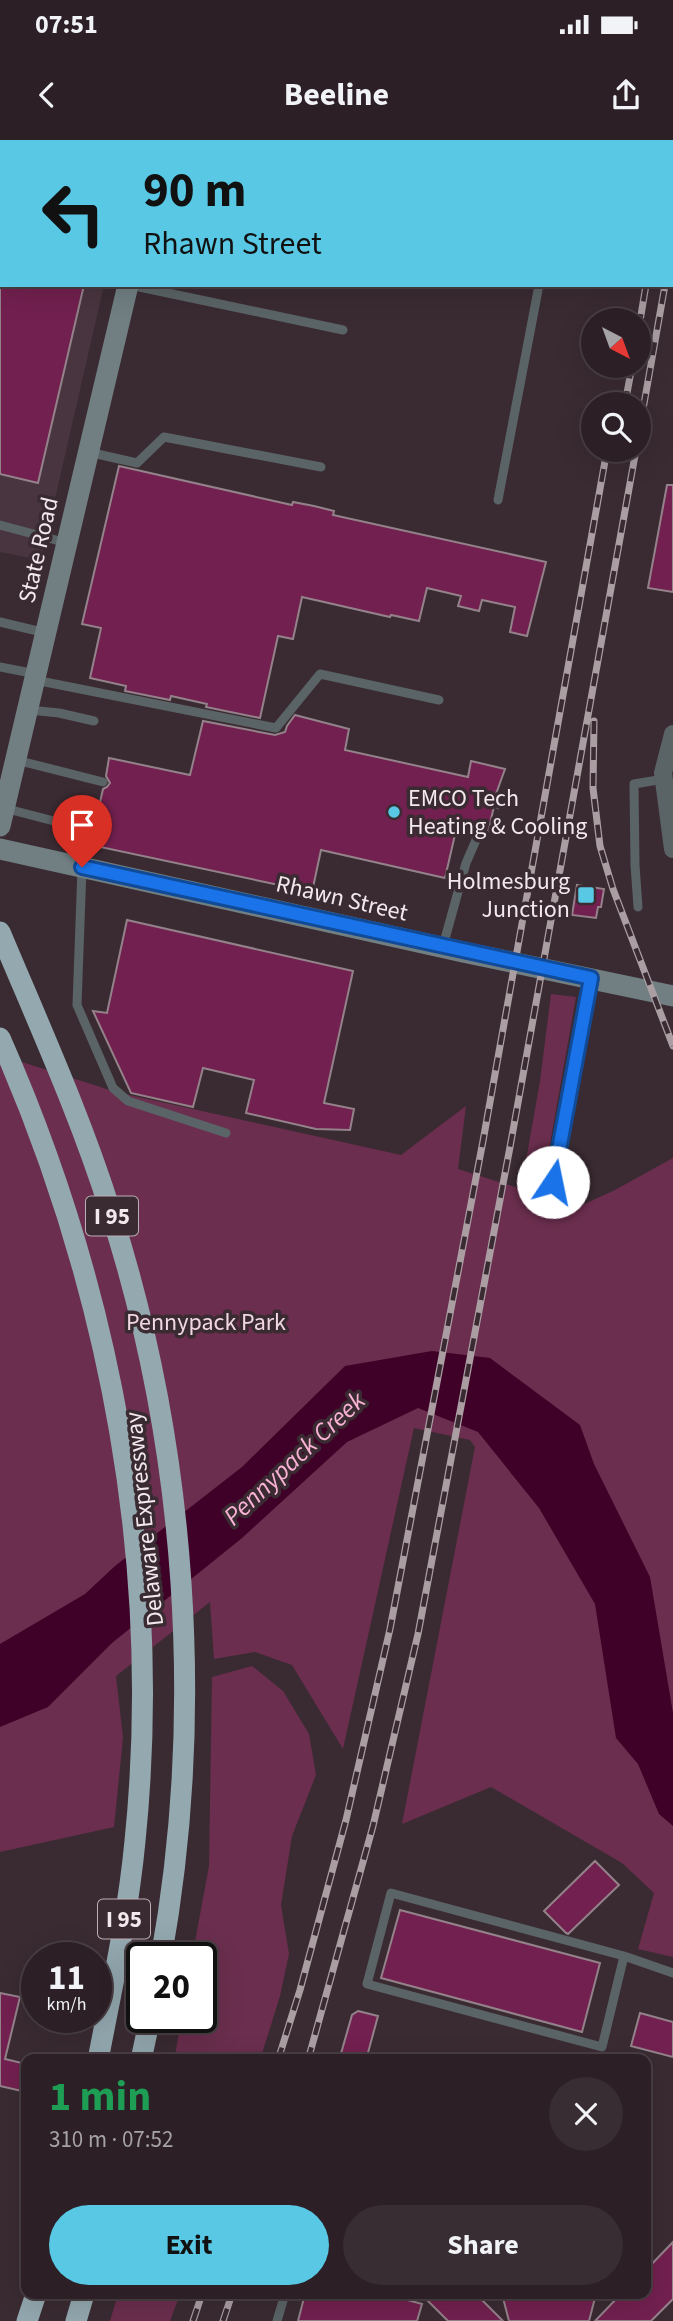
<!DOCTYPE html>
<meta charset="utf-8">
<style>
body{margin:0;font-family:"Source Sans 3",sans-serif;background:#382d32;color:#f1f3f6;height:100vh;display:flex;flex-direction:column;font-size:26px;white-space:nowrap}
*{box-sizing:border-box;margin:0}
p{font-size:23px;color:#a6a3a7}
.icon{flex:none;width:38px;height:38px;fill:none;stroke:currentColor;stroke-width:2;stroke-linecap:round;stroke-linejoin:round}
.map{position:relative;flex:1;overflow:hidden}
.side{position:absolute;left:21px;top:1914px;width:630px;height:245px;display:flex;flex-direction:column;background:#2c2026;border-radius:14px;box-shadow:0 7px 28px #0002,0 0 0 2px #483e43}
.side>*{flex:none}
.hud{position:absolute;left:0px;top:0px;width:674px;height:147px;box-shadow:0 7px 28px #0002,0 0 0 2px #483e43;background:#59c8e5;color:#111;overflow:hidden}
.needle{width:46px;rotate:139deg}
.fabs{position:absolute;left:581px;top:168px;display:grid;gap:14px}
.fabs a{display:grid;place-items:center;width:70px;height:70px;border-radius:50%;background:#2c2026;box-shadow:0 7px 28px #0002,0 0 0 2px #483e43;font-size:35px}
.speed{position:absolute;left:21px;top:1802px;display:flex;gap:14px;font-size:35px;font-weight:700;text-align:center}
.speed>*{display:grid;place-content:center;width:91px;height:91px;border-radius:50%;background:#2c2026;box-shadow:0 7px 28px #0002,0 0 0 2px #483e43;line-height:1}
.speed small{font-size:18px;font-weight:400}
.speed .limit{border:4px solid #111;border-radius:10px;background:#fff;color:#111}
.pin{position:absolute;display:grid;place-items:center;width:60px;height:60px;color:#fff;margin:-72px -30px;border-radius:50% 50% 50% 0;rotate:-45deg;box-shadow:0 0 7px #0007}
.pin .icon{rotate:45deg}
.me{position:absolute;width:77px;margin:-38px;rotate:11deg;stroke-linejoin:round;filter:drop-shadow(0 0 5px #0008)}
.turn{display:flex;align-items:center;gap:24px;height:147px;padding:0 28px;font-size:32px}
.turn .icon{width:91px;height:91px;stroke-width:2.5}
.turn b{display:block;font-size:49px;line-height:60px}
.round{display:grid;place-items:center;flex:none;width:74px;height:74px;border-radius:37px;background:#382d32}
.head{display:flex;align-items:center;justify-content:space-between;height:119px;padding:0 28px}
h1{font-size:42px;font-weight:700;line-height:52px;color:#1e9e55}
.button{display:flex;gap:14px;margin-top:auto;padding:14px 28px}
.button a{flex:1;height:80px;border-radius:42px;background:#59c8e5;color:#111;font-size:28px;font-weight:700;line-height:80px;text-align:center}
.button a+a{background:#382d32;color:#f1f3f6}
.status{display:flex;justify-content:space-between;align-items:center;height:49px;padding:0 35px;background:#2c2026;direction:ltr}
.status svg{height:19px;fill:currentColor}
header{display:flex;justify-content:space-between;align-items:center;height:91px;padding:0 28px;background:#2c2026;font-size:32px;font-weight:700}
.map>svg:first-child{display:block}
</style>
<div class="status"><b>07:51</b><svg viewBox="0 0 49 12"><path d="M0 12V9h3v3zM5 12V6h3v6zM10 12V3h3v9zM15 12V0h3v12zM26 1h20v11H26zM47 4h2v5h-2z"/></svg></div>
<header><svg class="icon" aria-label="back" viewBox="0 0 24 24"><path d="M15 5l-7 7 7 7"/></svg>Beeline<svg class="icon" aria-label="share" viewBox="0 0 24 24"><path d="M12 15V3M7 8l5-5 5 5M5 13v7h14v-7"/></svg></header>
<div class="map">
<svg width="673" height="2181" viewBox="0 0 673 2181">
<rect width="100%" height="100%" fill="#3a2b32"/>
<!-- built -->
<path fill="#49353f" d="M0,22L2,145H104L41,420L0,412Z"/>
<!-- green -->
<path fill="#6b2e4e" d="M551,854L576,857L541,1055L580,1066L613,1051L673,1018V1817L638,1809L654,1753L622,1723L491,1647L402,1684L475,1307L470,1300L414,1288L343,1609L292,1525L255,1512L214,1519L210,1462L116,1536L123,1598L114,1687L0,1712V915L116,952L401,1015L466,966L458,1029L521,1049L540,941Z
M252,1526L283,1551L309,1594L316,1635L292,1696L281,1765L289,1814L280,1856L260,1920H174L182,1878H201V1818H192L209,1726L212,1537Z
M118,2154H180L170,2181H110Z"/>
<!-- water -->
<path fill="#3f0128" d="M432,1211L490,1218L580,1285L594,1324L650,1437L673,1573V1686L659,1674L638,1624L616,1598L595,1464L539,1368L478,1292L418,1268L347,1302L242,1398L112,1503L48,1567L0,1587V1504L85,1454L115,1426L242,1327L345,1226Z"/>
<!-- building -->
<path fill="#72204f" stroke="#94828a" stroke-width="2" d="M0,145H84L38,343L0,334Z
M119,326L292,365L293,362L314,366L334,371L333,375L546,422L527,496L510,492L515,467L482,460L479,471L458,466L461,456L427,448L419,481L391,475L390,477L302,457L293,499L278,496L260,578L206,567L207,564L171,556L170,560L125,551L126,546L90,538L101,488L82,484Z
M667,345H673V452L648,448Z
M295,575L349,589L345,610L468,637L471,621L505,629L496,654L500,655L498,668L494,666L488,693L482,684L476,685L473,690L457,686L445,738L321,710L312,752L91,705L92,698L99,692L95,685L103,649L107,647L110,643L106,636L109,618L190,635L203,581L275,595L285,592L287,586Z
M577,745L604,749L601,767H598L596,778L572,775Z
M127,780L353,831L324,963L354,969L350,990L316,989L246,973L254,940L203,928L193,967L131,953L93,871L107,873Z
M595,1721L619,1745L568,1794L566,1793L544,1771Z
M400,1770L600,1823L582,1892L381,1838Z
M0,1853L20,1857L5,1919L26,1924V1952L0,1946Z
M358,1871L378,1876L366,1920L340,1917L352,1875Z
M640,1873L673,1882V1917L631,1906Z
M673,2102V2159L651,2181H595L621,2154H646V2130Z
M305,2154H386L422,2164L417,2181H298Z
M421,2154H476L503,2181H448Z
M502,2154H596L589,2181H509Z"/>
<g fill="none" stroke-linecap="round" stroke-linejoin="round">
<!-- lane -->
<path stroke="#5a6365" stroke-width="9" d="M315,0L322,2
M130,145L343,190
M88,312L137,323L164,297L321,327
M498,360L539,145
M0,385L67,403
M0,482L46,493
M0,527L36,534
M35,540L276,588L320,534L439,560
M29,570L59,573L94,581
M16,620L103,642
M4,668L92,691
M82,728L77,865L113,948L128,961L226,993
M638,767L635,725L634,644L664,639
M443,806L466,723L480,691
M553,1042L591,840
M624,1816L602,1907L367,1844L391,1753L624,1816L673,1833
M277,2181L285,2154"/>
<!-- street -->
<path stroke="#5a6365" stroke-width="18" d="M673,594L663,633L673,709"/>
<!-- secondary -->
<path stroke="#717f83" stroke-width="21" d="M162,2V0
M0,686L128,145
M0,709L463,812L673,856"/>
<!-- highway -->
<path stroke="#93a8af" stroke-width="21" d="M0,792C39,885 81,977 111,1073C187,1310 205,1574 161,1818
M0,898C111,1149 163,1427 135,1701C128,1775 112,1847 98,1920
M141,1920L150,1878
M27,2181L36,2154
M76,2181L84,2154"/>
<!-- rail casing -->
<g stroke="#aa9ea3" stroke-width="7">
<path id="rail" d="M661,2V0
M672,52L673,47
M672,104L673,98
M639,187L646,145
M625,264L632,226
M639,292L665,145
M594,581L593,648L600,706L613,749L673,906
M278,1920L300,1850L346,1680L390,1489L483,1001L607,310
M308,1920L373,1686L418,1494L510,1007L636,310
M193,2181L202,2154
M223,2181L232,2154"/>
</g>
<!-- rail -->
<use href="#rail" stroke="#3a2b32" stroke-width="4.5" stroke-dasharray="13" stroke-linecap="butt"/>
</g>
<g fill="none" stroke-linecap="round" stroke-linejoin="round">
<!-- route casing -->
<g stroke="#114b97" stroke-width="18">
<path id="route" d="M82,727L591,838L553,1042"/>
</g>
<!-- route -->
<use href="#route" stroke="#1a73e8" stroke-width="12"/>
</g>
<!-- markers -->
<g fill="#59c8e5" stroke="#3a2b32" stroke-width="2.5">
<circle cx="394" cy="672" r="7"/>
<rect x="577" y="746" width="18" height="18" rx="3.5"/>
</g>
<g text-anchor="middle" stroke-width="7" stroke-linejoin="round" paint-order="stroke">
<!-- shield labels -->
<g fill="#3a2b32" stroke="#bcb0b5" stroke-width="2">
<rect x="86" y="1056.5" width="52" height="39" rx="5"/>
<rect x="98" y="1759.5" width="52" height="39" rx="5"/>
</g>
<g font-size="23" font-weight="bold" fill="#f3e9ed">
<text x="112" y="1084">I 95</text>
<text x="124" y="1787">I 95</text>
</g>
<!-- street labels -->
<g font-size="24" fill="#f3e9ed" stroke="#3a2b32">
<text transform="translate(38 410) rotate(-77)" y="8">State Road</text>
<text transform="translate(342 758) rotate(13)" y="8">Rhawn Street</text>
<text transform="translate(144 1379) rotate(-96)" y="8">Delaware Expressway</text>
</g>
<!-- poi labels -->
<g font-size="24" fill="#f3e9ed" stroke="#3a2b32" text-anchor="start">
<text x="408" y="666">EMCO Tech<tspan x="408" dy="28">Heating &amp; Cooling</tspan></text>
<text x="570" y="749" text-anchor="end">Holmesburg<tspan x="570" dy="28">Junction</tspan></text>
</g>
<!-- park labels -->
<g font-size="24" fill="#f0d7e2" stroke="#3a2b32">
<text x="206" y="1190">Pennypack Park</text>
</g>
<!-- water labels -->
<g font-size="26" font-style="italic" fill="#f9b2d4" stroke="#3a2b32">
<text transform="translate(294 1318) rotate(-43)" y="9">Pennypack Creek</text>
</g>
</g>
</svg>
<div class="fabs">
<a><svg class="needle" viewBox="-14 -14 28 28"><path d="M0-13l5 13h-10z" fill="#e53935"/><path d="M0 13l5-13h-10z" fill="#a6a3a7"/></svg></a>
<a><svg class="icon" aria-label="search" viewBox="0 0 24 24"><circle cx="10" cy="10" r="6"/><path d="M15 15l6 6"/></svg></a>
</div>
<div class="speed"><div>11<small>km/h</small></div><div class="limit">20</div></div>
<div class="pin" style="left:82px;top:727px;background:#d93025"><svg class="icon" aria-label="arrive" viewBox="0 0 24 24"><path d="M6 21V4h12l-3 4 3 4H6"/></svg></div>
<svg class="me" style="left:553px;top:1042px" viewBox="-20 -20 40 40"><circle r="19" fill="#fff"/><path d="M0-13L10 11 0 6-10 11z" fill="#1a73e8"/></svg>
<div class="hud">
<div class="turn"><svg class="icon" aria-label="left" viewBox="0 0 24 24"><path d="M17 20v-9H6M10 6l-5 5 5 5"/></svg><div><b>90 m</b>Rhawn Street</div></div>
</div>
<section class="side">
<div class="head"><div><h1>1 min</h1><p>310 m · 07:52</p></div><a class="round"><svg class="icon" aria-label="close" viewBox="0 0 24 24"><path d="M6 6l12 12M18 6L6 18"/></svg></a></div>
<div class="button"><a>Exit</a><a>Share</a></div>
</section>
</div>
